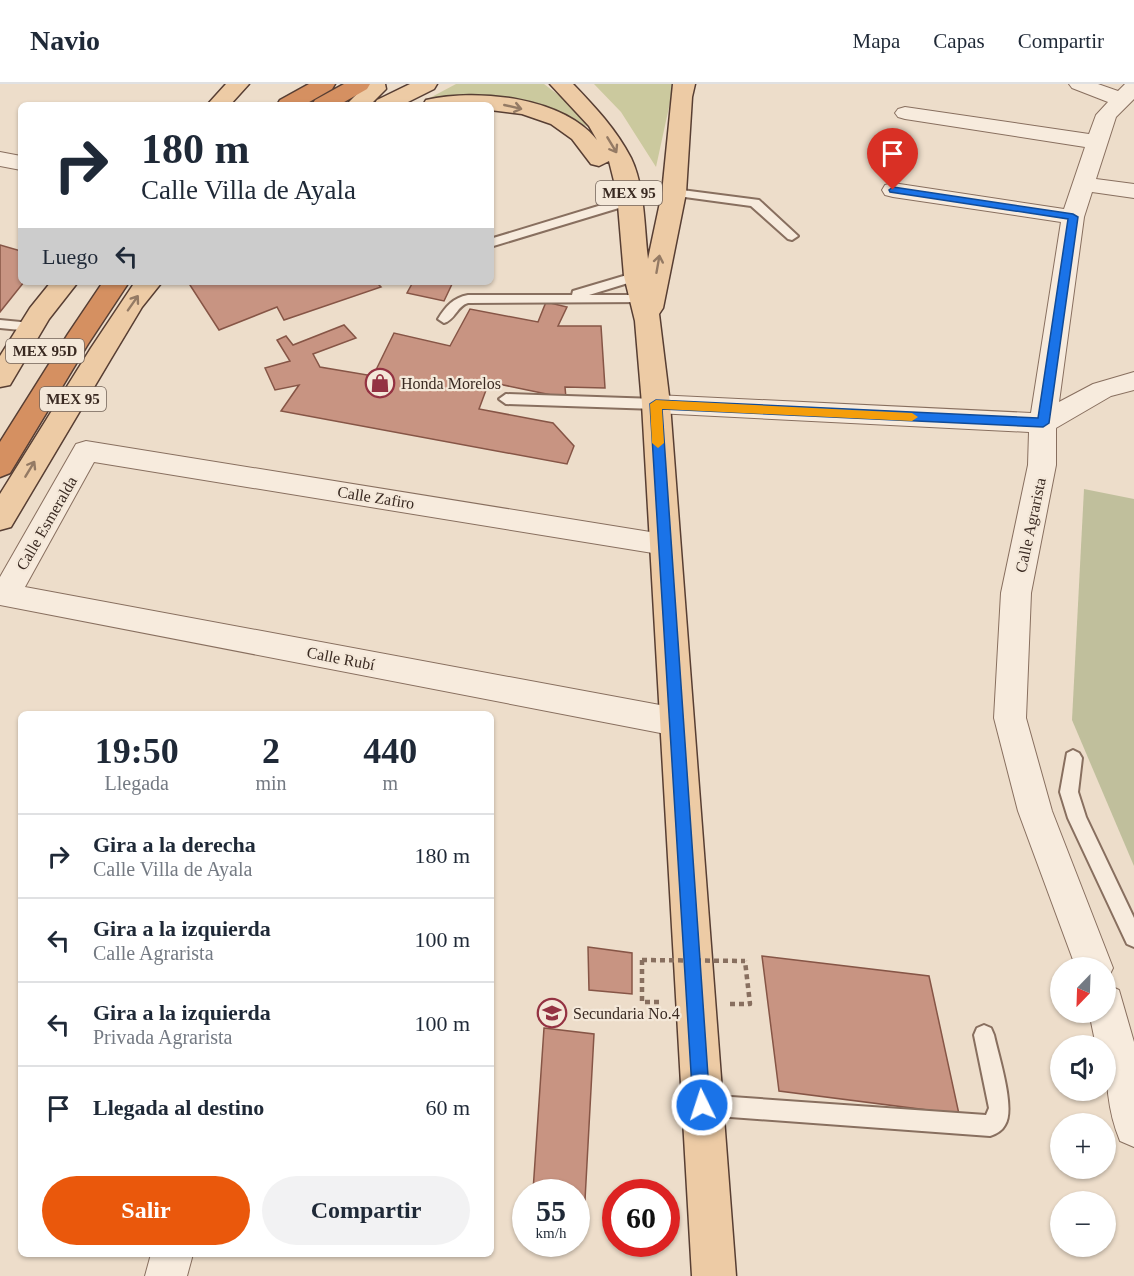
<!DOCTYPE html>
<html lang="es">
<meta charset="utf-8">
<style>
body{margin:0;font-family:"Times New Roman",serif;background:#f2f2f3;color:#1f2937;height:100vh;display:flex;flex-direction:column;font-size:22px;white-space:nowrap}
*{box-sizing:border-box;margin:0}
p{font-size:20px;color:#747a83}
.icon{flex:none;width:33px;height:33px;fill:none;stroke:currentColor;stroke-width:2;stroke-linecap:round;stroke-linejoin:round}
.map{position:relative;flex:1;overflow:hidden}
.sheet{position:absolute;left:18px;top:627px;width:476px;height:546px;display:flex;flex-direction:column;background:#fff;border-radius:9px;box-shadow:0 2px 4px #0004}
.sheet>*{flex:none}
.banner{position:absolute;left:18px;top:18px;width:476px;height:183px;border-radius:9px;box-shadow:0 2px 4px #0004;background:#fff;color:#1f2937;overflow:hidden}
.needle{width:39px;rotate:203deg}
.tools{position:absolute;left:1050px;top:873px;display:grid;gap:12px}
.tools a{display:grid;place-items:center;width:66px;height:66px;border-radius:50%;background:#fff;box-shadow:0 2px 4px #0004;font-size:30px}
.speed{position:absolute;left:512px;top:1095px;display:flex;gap:12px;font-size:30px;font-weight:700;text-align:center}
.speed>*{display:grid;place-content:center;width:78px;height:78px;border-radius:50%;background:#fff;box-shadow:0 2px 4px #0004;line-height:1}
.speed small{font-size:15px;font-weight:400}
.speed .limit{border:9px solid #d22;background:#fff;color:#111}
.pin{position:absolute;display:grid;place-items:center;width:51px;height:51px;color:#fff;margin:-62px -26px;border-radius:50% 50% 50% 0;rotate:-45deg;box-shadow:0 0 6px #0007}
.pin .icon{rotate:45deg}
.me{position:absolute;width:66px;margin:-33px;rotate:356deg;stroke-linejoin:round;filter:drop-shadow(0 0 4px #0008)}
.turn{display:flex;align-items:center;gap:21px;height:126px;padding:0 24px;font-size:27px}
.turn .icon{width:78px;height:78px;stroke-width:2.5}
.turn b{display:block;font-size:42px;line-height:51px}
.then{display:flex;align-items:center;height:57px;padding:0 24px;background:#0003;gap:12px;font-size:22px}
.eta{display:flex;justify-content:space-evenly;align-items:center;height:102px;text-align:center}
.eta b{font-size:36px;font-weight:800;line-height:42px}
.button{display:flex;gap:12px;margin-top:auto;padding:12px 24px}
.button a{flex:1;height:69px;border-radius:36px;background:#ea580c;color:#fff;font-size:24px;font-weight:800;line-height:69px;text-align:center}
.button a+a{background:#f2f2f3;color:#1f2937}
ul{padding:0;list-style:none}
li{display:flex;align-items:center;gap:18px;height:84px;padding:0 24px;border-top:2px solid #e0e1e3}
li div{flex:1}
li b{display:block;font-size:22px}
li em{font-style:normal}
header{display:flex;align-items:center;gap:36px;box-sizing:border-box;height:84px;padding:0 30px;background:#fff;border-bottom:2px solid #e0e1e3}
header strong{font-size:28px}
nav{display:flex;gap:33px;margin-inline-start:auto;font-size:21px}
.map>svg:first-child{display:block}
</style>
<header>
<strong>Navio</strong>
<nav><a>Mapa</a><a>Capas</a><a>Compartir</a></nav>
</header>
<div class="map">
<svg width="1134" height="1192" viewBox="0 0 1134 1192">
<rect width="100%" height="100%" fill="#edddca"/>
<!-- green -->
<path fill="#cbc99e" d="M456,0H544L565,16L588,43C535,12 484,7 424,17Z
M594,0H674L656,83L621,28Z"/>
<!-- cemetery -->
<path fill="#c0bf9c" d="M1084,405L1134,415V782L1072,636Z"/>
<!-- building -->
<path fill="#c89482" stroke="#865546" stroke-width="1.5" d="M0,161L21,167V198H24L0,228Z
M188,198H376L381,203L284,236L277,223L219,246Z
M413,198H453L444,217L407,209Z
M546,218L567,223L558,242H601L605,304L565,303L566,314L489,298L479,325L553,339L574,362L567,380L281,327L299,301L275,306L265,284L290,277L277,256L286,252L293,261L344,241L356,254L313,270L320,283L373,292L394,249L450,262L470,225L538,238Z
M588,863L632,869V910L589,906Z
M762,872L929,892L959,1030L779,1007Z
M544,944L594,950L585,1116L576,1114V1108L533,1107Z"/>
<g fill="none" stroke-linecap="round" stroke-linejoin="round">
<!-- lane casing -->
<g stroke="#886f5f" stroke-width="4">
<path id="lane" d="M674,105L759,116L798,152L792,156L788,155L751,122L670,111V107Z
M618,116L624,120L622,123L490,163V155Z
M637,188L641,189L643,192L641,195L589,211H643L649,215L648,218L468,219C457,222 455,236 444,239L438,235C446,222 453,214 468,211H572L573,207Z
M0,236L31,239L38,243L31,247L0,244Z
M506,310L656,315L663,320L656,325L506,320L499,315Z
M1073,666L1079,669L1082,674L1078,708L1086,733L1134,834V863L1127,860L1068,734L1060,708L1067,669Z
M984,941L991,944L994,951C998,970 1016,1025 1005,1041C1002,1047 996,1050 990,1052L703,1031L696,1028L693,1021L696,1014L703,1011L986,1031L989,1024L974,951L977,944Z"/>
</g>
<!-- street casing -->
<g stroke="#886f5f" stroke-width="2">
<path id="street" d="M1069,0H1098L1118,7L1125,0H1134V15L1116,33L1096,95L1134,100V114L1092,108L1084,133L1059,318L1093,300L1134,288V306L1111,312L1056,344V381L1031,509L1026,634L1052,727L1113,884L1106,898V884H1076L1018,727L994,634L1001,509L1028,381L1029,348L656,329L647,327L643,320L647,313L656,311L1031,329L1061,138L893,113L885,111L882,106L885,101L893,99L1064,125L1085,63L905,35L898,33L895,29L898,25L905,23L1089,50L1096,31L1108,18L1072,4Z
M0,68L21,72V86L0,82Z
M86,357L675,452L679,460L675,468L665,471L94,378L25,503L676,624L687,628L692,638L687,648L676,652L0,521V493L76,360Z
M1106,900L1119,906L1134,958V1063L1120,1057C1107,1026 1106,995 1106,962H1096L1089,928H1106Z
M151,1170H193L187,1192H145Z"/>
</g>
<!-- primary casing -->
<g stroke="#573e33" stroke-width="3">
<path id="primary" d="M226,0H249L230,21H207Z
M363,0H385L386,5L370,21H346L364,3Z
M410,0H437L434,5L402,21H374L377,16Z
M550,0H573C595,23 616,45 631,74C645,103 644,143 648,175L662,109L673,0H695L692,13L686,109L663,224L659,230L670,320L736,1192H692L642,320L635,237L624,192L617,109L609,77L599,82L591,80L572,55L551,40L522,30L490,26V21H423L426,16C476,4 563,13 597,56L589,42Z
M51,198H78L49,235L10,301L0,303V272L30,224Z
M135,198H162L142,223L112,273L11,443L0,446V410L91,264Z"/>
</g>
<!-- highway casing -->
<g stroke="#573e33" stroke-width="3">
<path id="highway" d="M309,0H335L332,5L304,21H277L280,16Z
M344,0H370L367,5L339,21H312L315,16Z
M103,198H129L88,260L10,389L0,393V358L68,250Z"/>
</g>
<!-- path -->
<path stroke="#886f5f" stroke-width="4.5" stroke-dasharray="5 4" stroke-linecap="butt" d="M642,876V918H663
M730,920H750L745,877"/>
<!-- lane -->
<use href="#lane" fill="#f7ebdd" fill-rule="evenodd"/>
<!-- street -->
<use href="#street" fill="#f7ebdd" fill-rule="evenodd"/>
<!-- primary -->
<use href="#primary" fill="#edcba5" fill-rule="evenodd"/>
<!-- highway -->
<use href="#highway" fill="#d59061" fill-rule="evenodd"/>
<!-- path-bridge -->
<path stroke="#886f5f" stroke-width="4.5" stroke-dasharray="5 4" stroke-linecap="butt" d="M642,876L745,877"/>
</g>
<!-- one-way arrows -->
<defs><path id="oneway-shaft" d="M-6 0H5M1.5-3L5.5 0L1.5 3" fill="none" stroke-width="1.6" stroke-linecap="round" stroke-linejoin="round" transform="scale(1.5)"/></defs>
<g stroke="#947a64">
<use href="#oneway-shaft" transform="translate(513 23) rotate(13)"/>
<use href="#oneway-shaft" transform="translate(612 61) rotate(59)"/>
<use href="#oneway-shaft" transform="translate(658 180) rotate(-80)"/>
<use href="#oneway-shaft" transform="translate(133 219) rotate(-55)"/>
<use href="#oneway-shaft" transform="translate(30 385) rotate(-59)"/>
</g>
<!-- route -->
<path fill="#1a73e8" stroke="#114b97" stroke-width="1.5" d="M893,103L1073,130L1078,133L1049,339L1043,343L662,325L710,1021L708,1027L702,1029L696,1027L693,1021L650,320L656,316L1038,334L1068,135L890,108L889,106Z"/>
<!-- slow -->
<path fill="#f59e0b" d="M656,316L912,329L918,333L912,337L662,325L664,359L658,364L652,359L650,320Z"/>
<!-- icons -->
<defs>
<g id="shop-ring" transform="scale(1.5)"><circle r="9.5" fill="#f4e8d9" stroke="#943242" stroke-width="1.5"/><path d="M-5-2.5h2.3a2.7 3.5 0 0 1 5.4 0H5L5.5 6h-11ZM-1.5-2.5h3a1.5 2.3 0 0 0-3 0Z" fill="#943242"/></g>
<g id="school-ring" transform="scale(1.5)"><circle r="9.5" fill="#f4e8d9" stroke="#943242" stroke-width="1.5"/><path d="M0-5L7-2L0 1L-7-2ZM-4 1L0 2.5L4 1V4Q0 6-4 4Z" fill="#943242"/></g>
</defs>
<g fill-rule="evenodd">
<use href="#shop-ring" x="380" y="299"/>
<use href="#school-ring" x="552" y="929"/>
</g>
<g text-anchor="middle" stroke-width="4.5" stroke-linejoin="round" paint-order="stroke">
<!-- shield labels -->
<g fill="#f4e8d9" stroke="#726359" stroke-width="1.5">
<rect x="596" y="97" width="66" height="24" rx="4.5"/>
<rect x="6" y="255" width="78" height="24" rx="4.5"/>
<rect x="40" y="303" width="66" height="24" rx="4.5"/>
</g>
<g font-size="15" font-weight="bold" fill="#3a2a22">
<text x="629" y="114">MEX 95</text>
<text x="45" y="272">MEX 95D</text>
<text x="73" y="320">MEX 95</text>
</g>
<!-- poi labels -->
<g font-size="16" fill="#3a2a22" stroke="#f4e8d9" text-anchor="start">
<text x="401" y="305">Honda Morelos</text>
<text x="573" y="935">Secundaria No.4</text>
</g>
<!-- street labels -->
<g font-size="16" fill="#3a2a22" stroke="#f4e8d9">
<text transform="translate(376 413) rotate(9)" y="6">Calle Zafiro</text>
<text transform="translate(46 439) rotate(-60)" y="6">Calle Esmeralda</text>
<text transform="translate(1030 441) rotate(-78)" y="6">Calle Agrarista</text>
<text transform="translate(341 574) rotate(11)" y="6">Calle Rubí</text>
</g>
</g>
</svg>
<div class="tools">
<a><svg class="needle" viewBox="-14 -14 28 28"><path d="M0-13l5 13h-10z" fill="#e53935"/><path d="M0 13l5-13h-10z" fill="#747a83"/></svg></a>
<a><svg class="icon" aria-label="sound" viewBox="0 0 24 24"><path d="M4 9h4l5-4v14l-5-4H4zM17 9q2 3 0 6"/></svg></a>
<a>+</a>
<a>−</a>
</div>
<div class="speed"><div>55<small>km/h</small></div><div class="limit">60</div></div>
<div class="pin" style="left:893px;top:106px;background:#d93025"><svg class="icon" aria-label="arrive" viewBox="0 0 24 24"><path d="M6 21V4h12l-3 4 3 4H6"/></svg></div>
<svg class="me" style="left:702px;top:1021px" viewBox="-20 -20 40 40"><circle r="17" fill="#1a73e8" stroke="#fff" stroke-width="3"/><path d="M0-11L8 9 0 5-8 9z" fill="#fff"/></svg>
<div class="banner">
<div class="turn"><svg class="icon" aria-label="right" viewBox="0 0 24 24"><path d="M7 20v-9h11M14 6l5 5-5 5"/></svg><div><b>180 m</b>Calle Villa de Ayala</div></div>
<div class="then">Luego<svg class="icon" aria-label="left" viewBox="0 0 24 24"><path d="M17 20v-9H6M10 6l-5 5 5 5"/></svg></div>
</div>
<section class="sheet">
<div class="eta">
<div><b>19:50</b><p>Llegada</p></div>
<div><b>2</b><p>min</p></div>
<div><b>440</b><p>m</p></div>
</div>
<ul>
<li><svg class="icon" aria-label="right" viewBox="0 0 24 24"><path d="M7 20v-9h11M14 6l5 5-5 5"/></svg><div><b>Gira a la derecha</b><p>Calle Villa de Ayala</p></div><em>180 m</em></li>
<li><svg class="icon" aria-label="left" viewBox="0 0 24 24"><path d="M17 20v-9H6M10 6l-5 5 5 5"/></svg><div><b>Gira a la izquierda</b><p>Calle Agrarista</p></div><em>100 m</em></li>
<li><svg class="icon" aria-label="left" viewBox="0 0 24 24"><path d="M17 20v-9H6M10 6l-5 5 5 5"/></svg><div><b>Gira a la izquierda</b><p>Privada Agrarista</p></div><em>100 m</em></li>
<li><svg class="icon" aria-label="arrive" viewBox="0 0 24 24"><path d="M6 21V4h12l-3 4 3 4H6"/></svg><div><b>Llegada al destino</b></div><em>60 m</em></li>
</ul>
<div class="button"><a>Salir</a><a>Compartir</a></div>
</section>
</div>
